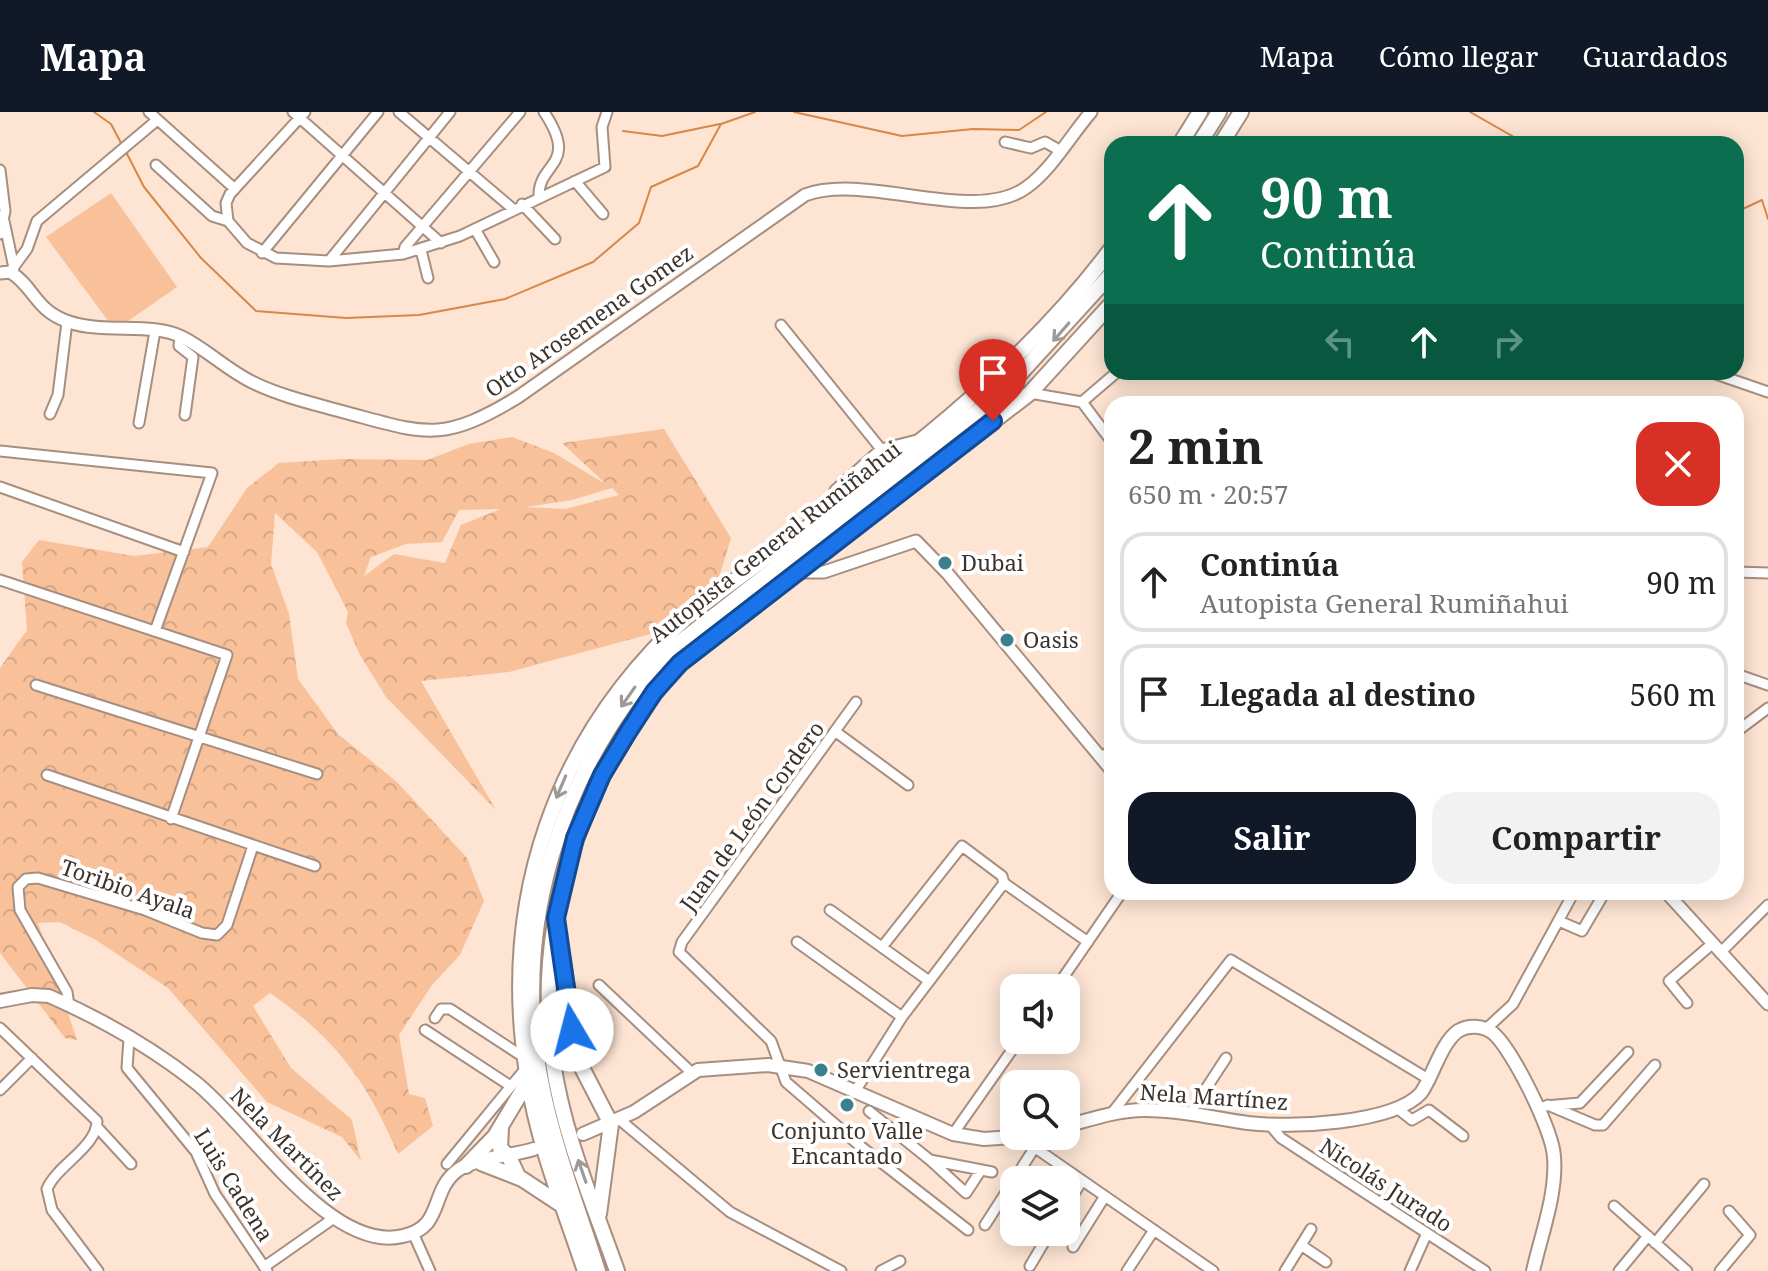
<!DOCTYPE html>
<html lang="es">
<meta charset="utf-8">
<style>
body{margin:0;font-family:"Noto Serif",serif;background:#f2f2f2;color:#222;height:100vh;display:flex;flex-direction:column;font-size:30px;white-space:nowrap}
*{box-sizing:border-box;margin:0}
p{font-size:26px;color:#767676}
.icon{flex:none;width:44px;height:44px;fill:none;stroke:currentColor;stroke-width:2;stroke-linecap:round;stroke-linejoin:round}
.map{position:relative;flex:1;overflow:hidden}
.details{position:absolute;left:1104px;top:284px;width:640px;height:504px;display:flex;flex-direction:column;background:#fff;border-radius:24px;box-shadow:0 4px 20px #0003}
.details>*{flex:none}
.hud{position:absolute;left:1104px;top:24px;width:640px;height:244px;border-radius:24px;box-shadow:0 4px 20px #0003;background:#0b6e4f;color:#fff;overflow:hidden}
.buttons{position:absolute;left:1000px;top:862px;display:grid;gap:16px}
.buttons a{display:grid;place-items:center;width:80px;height:80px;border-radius:16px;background:#fff;box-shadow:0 4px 20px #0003;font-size:40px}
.pin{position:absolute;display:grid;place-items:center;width:68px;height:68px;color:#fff;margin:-82px -34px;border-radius:50% 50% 50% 0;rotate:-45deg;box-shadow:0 0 8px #0007}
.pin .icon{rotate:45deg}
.me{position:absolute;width:88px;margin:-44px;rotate:352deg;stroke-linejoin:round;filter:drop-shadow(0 0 6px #0008)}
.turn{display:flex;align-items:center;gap:28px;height:168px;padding:0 24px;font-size:36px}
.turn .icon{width:104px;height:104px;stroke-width:2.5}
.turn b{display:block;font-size:56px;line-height:68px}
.lanes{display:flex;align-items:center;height:76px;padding:0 24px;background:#0003;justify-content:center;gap:40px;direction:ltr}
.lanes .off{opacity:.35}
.round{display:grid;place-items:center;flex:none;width:84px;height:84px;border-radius:24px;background:#f2f2f2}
.head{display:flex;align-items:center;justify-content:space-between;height:136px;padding:0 24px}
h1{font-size:48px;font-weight:700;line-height:60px}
.primary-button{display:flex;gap:16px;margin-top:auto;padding:16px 24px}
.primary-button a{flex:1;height:92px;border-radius:24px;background:#111827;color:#fff;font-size:32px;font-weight:700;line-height:92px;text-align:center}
.primary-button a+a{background:#f2f2f2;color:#222}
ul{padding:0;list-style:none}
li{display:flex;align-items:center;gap:24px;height:100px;margin:0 16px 12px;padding:0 8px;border:4px solid #e0e0e0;border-radius:24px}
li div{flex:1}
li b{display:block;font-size:30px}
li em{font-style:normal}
header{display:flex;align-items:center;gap:48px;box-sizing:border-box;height:112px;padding:0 40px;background:#111827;color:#fff}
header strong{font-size:38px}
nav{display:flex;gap:44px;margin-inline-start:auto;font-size:28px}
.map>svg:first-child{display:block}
</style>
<header>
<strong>Mapa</strong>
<nav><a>Mapa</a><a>Cómo llegar</a><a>Guardados</a></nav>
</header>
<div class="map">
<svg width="1768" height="1159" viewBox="0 0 1768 1159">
<defs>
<pattern id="forest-crowns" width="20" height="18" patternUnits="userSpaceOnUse" patternTransform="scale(2)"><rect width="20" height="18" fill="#f8c19a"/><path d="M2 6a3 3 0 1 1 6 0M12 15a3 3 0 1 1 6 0" fill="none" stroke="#d6a685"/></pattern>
</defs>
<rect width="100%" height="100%" fill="#fde4d3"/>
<!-- green -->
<path fill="#f8c19a" d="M111,81L177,175L115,218L46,125Z"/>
<!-- forest -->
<path fill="url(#forest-crowns)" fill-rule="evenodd" d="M664,317L731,426L717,472L658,520L509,560L421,569L496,698L386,585L360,543L346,511L348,500L317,440L275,401L271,452L289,502L298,567L338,622L397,670L467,746L484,789L460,843L432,873L399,923L409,982L425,986L433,1014L398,1042C366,968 336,927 270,881L253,894L291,956L352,1008L361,1049L342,1025L267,990L168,876L96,828L60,810L38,811L77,928L65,926L0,841V556L27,518L22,450L39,428L134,444L208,435L247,376L279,351L342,347L427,348L469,332L512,325L554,341L607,373L562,331ZM612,376L619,383L565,397L526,395L572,388ZM501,397L461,413L445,451L394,442L364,464L371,445L406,432L442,430L459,398Z"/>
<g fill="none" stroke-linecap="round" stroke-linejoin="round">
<!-- stream -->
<path stroke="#d98745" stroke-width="2" d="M94,0L111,12L121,31
M794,0L902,24L973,17L1019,18L1046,0
M1470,0L1526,32
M623,19L662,24L720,12
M126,40L144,75L201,146L256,199L346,206L419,203L505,187L593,150L639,111L651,75L698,54L721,12L755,0
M1736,100L1762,88L1768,107"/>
<!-- minor casing -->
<g stroke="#a68f80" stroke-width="13">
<path id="minor" d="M149,0L235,77
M293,0L441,131
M399,0L513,97
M1005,30L1031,36L1045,30L1059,38
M156,53L212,104L228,109
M0,58L5,99L0,122
M575,69L603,102
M539,84C538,50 580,54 544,0
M522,92L555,127
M4,109L14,156
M228,109L247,131L276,146L329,149L403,142L460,124L605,55L602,15L607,0
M228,109L226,91L230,82L305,0
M475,117L494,150
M421,138L428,166
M262,141L378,0
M403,142L405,135L520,0
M329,149L450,0
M10,160L27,137L37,109L156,9
M781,213L881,337
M180,224L179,234L193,245L185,303
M1710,260L1768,280
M1030,281L1082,290
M1082,290L1112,330
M1082,290L1117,260
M50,302L58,283L67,210
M139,311L155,219
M0,339L212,361L155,519
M0,375L184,440
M832,395L835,378L881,337L917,328
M1736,460L1768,461
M0,468L227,543L171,707
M1736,562L1768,573
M36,573L317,662
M856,590L682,830L679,840L771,929L786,970L859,1033L968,1118
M836,620L908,673
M1736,620L1768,596
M1101,646L1112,637
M47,663L315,754
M830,798L929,869
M1559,809L1582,819L1605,780
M797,830L902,905
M882,835L962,734L1002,764L1004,771L1088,830
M1720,841L1768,793
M599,873L692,961
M1056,876L1122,780
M1687,891L1669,869L1712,832
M69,894L67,880L20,798L18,775L26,767L38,766L145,798L202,821L217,823L227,813L253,734
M435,906L441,897H450L525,946
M0,916L97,1009C97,1035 57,1053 47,1077L52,1098L98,1159
M1486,917L1513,892L1574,780
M425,918L509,973
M129,927L127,956L196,1040L215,1082L267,1159
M0,978L32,946
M854,981L902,905L1004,771
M1548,993L1595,1013H1603L1655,953
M1545,994L1580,991L1628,940
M1398,997L1412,1008L1429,998L1463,1024
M869,999L930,1048L992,1060
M1112,1001L1231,848L1430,968
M1190,1001L1226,946
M620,1008L730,1100L841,1159
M1270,1013L1281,1026L1485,1159
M97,1015L131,1052
M953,1022L1019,928
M1021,1026L1213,1159
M911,1033L922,1010
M930,1048L966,1081L981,1058
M447,1052L526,956
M1066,1094L1082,1069
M1614,1094L1687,1159
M985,1113L1035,1035
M413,1121L430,1159
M1655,1131L1704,1072
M1301,1133L1326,1150
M1073,1135L1105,1084
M1030,1154L1050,1120
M264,1155L334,1106
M881,1159L900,1149
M1127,1159L1154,1118
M1285,1159L1311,1117
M1410,1159L1427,1121
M1619,1159L1648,1124
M1720,1159L1750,1123L1729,1099"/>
</g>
<!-- tertiary casing -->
<g stroke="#a68f80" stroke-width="15">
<path id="tertiary" d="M0,161L10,160C34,174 35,199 69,210C104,222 152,210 182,225C208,238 228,259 254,271C281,284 311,291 340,299C424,321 439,333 518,285L805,83C867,60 975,114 1027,75C1052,57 1071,23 1091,0
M797,460H824L916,429L948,462L1112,659
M1666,780L1768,892"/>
</g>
<!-- secondary casing -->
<g stroke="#a68f80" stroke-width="16">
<path id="secondary" d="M0,889L32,883L49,884C99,906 152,936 195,970C248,1011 329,1142 403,1124C445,1115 429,1079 458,1058C477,1045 512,1044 534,1037
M1066,1014C1092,1007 1118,998 1144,998C1180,998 1214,1006 1248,1011C1289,1016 1393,1012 1421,981C1433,964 1441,931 1458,919C1468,913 1483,913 1493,921C1512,937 1553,1019 1554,1045C1557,1082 1541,1123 1533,1159
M583,1022L634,1000L698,958L768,953L808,959L953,1022L984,1027L1027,1024"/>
</g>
<!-- primary casing -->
<g stroke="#a68f80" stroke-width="18">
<path id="primary" d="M1180,32L1200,0
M501,1016L500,1036L509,1045L518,1064
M481,1051L522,1067L563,1094
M466,1054L495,1024L528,969
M585,1159C564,1096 538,1032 528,967C498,788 555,623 690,502C839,390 999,287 1112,136"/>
</g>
<!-- trunk casing -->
<g stroke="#a68f80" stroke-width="18">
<path id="trunk" d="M1199,32L1219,0
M1221,32L1241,0
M559,825L579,950L611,1012L599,1102
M598,1159C579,1099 556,1040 543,979C509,820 558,661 666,541L1006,277L1112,161
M617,1159C593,1091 563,1021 553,950C533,807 584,657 680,551L1030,281L1112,191"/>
</g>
<!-- minor -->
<use href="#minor" stroke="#fff" stroke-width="9"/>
<!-- tertiary -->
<use href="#tertiary" stroke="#fff" stroke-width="11"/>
<!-- secondary -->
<use href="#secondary" stroke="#fff" stroke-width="12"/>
<!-- primary -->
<use href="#primary" stroke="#fff" stroke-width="14"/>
<!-- trunk -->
<use href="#trunk" stroke="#fff" stroke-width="14"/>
</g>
<!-- one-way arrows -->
<defs><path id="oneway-shaft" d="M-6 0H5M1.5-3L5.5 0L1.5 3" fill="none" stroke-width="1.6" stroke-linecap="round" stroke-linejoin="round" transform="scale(2)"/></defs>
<g stroke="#9e9996">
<use href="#oneway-shaft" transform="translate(1061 220) rotate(131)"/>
<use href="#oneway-shaft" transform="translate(628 585) rotate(125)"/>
<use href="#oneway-shaft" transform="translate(561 675) rotate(113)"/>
<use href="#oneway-shaft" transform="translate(582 1059) rotate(-109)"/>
</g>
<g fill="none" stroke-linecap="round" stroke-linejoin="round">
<!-- route casing -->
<g stroke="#114b97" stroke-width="20">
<path id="route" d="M572,918L556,806L575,726L602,663L628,620L654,580L680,551L993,309"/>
</g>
<!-- route -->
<use href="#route" stroke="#1a73e8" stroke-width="14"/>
</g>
<!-- markers -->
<g fill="#3b808d" stroke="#fff" stroke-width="3">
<circle cx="945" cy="451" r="8"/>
<circle cx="1007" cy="528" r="8"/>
<circle cx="821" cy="958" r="8"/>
<circle cx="847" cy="993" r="8"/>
</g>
<g text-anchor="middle" stroke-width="8" stroke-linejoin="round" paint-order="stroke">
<!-- street labels -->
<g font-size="22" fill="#3c332c" stroke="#fff">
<text transform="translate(589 209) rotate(-35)" y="8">Otto Arosemena Gomez</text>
<text transform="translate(775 430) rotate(-38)" y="8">Autopista General Rumiñahui</text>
<text transform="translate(752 704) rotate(-54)" y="8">Juan de León Cordero</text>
<text transform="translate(128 777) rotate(19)" y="8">Toribio Ayala</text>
<text transform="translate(1214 985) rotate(4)" y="8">Nela Martínez</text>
<text transform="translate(287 1032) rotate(45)" y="8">Nela Martínez</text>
<text transform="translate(234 1073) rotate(58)" y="8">Luis Cadena</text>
<text transform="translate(1386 1073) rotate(33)" y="8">Nicolás Jurado</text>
</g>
<!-- poi labels -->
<g font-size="22" fill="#3c332c" stroke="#fff" text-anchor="start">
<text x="961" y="459">Dubai</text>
<text x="1023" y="536">Oasis</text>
<text x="837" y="966">Servientrega</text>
<text x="847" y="1027" text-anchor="middle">Conjunto Valle<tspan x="847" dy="25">Encantado</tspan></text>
</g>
</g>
</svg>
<div class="buttons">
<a><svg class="icon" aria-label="sound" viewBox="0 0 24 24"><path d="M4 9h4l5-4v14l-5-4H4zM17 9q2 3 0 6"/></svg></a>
<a><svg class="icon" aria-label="search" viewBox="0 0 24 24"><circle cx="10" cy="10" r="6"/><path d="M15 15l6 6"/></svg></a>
<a><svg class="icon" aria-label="layers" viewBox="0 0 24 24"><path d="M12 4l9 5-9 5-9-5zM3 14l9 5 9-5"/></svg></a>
</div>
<div class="pin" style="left:993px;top:309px;background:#d93025"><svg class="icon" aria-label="arrive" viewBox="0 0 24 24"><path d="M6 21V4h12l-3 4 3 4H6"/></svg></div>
<svg class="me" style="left:572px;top:918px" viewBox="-20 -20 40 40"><circle r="19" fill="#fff"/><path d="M0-13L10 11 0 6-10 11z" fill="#1a73e8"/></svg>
<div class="hud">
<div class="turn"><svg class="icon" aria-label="ahead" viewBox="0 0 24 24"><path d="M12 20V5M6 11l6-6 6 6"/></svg><div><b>90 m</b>Continúa</div></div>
<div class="lanes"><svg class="icon off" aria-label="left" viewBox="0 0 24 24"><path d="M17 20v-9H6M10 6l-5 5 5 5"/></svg><svg class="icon" aria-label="ahead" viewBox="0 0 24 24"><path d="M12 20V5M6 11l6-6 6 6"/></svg><svg class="icon off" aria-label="right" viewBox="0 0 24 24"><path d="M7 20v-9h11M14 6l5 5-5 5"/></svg></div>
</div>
<section class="details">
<div class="head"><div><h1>2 min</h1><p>650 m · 20:57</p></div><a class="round" style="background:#d93025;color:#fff"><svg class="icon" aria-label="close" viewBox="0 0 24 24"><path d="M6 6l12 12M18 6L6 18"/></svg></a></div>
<ul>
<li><svg class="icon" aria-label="ahead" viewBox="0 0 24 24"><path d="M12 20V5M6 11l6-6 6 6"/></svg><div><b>Continúa</b><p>Autopista General Rumiñahui</p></div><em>90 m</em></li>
<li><svg class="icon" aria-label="arrive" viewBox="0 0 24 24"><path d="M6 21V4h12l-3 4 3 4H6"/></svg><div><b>Llegada al destino</b></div><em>560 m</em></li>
</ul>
<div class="primary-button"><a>Salir</a><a>Compartir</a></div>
</section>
</div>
